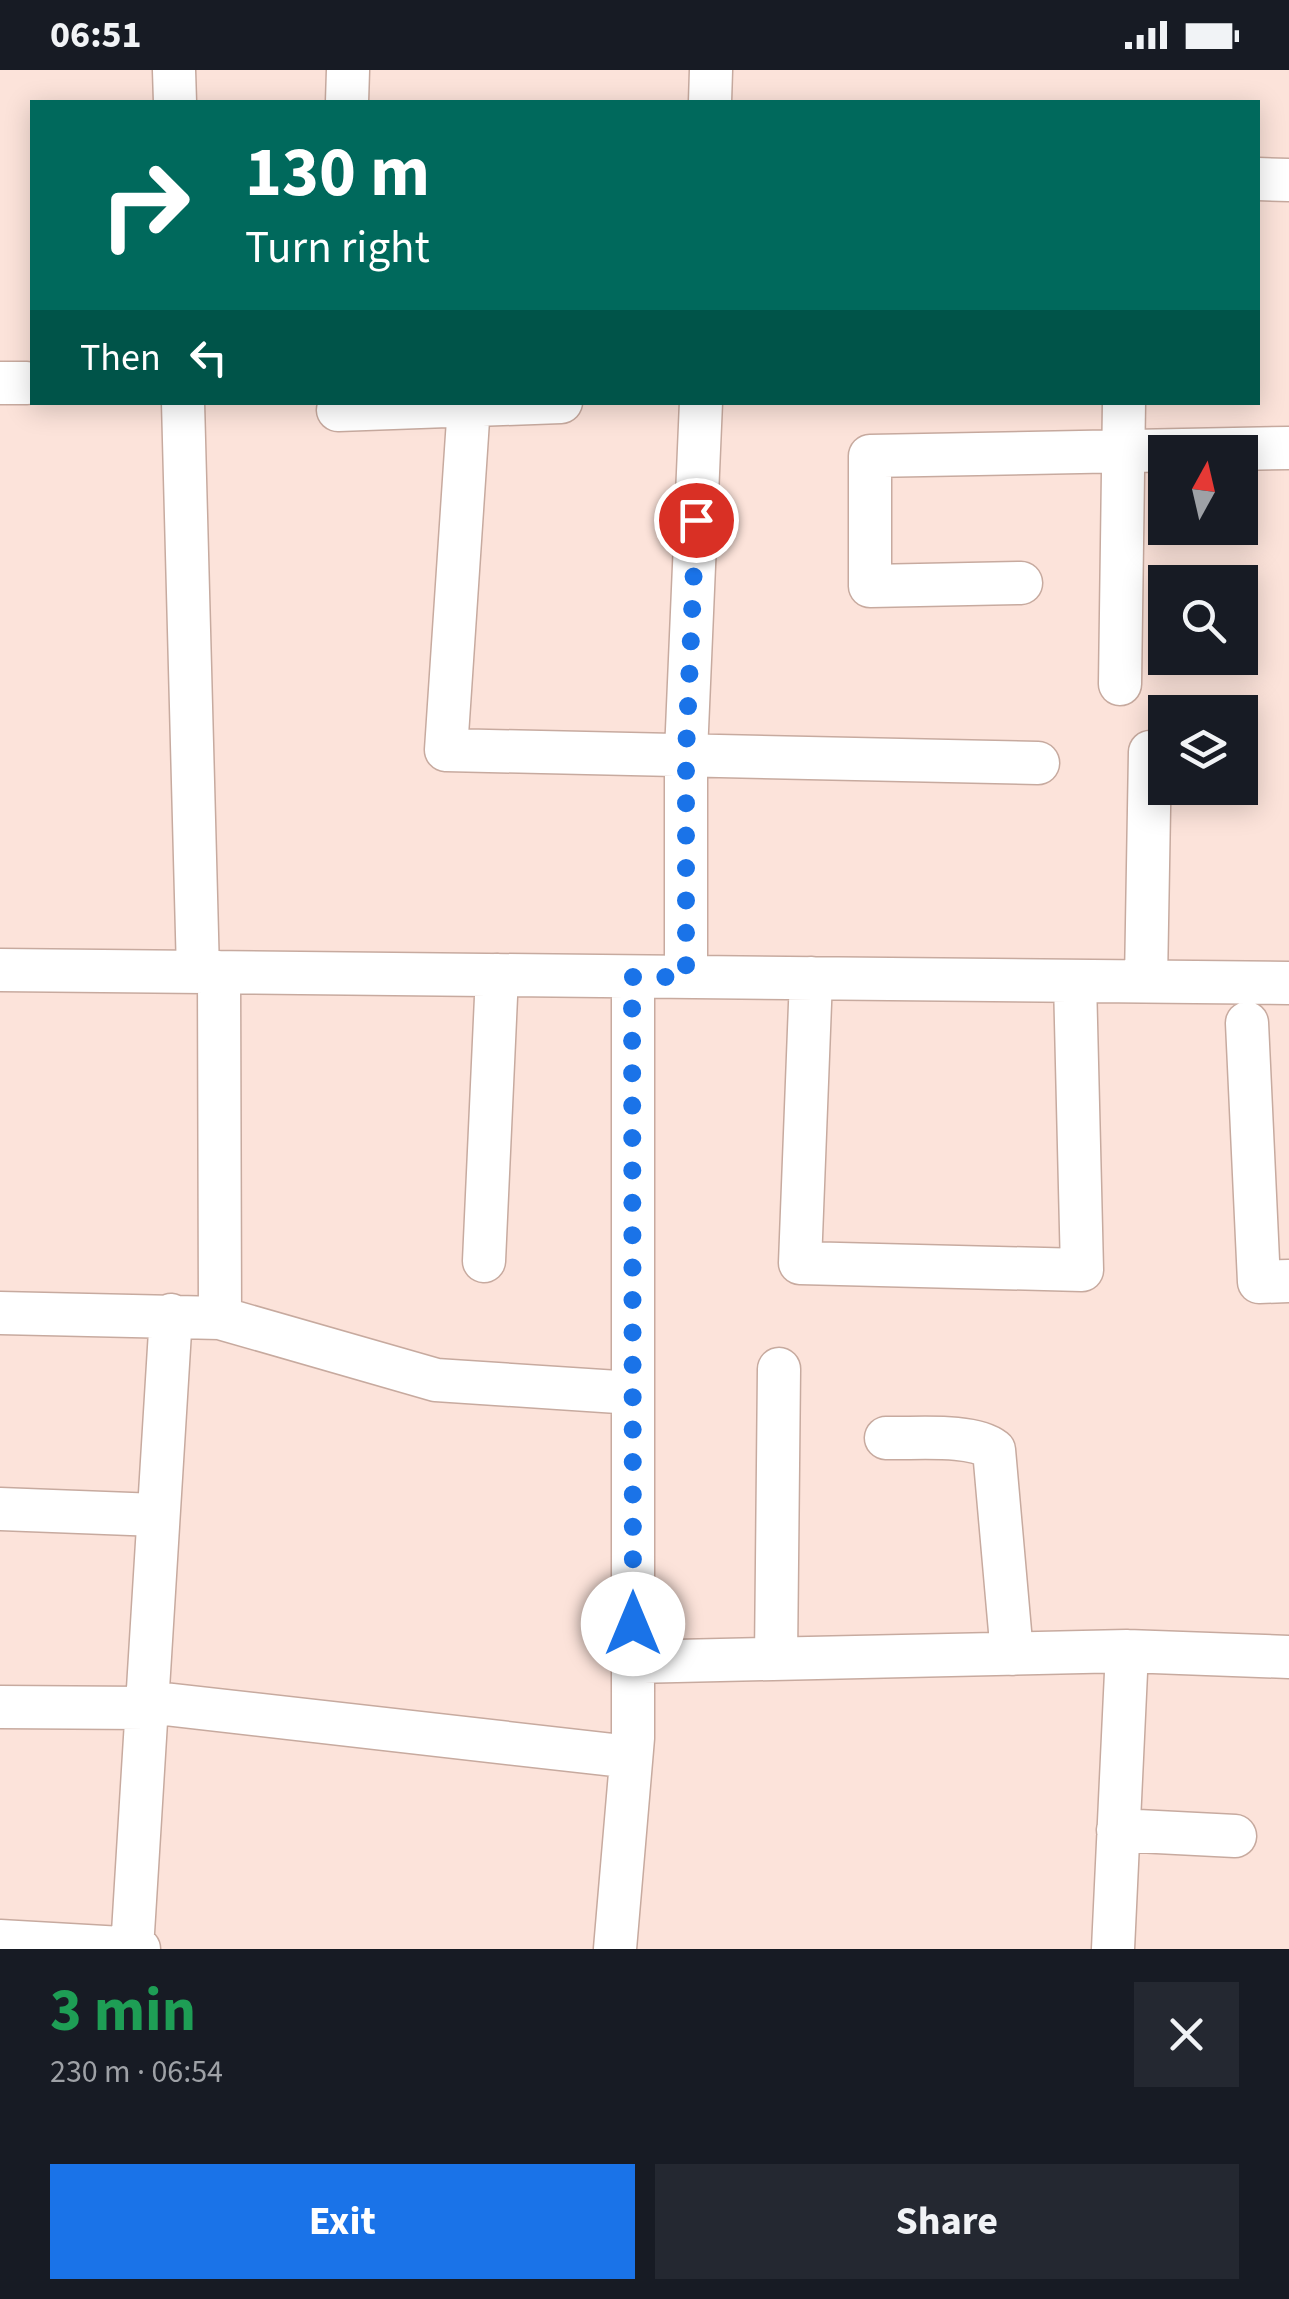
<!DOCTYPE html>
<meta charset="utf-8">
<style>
body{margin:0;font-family:"Source Sans 3",sans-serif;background:#242831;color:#f1f3f6;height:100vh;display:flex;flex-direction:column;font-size:38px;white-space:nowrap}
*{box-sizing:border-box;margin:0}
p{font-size:32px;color:#9ea1a6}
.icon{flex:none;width:55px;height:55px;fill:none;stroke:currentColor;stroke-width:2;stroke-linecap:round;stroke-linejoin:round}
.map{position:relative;height:1879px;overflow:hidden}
.panel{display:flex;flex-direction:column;background:#171b24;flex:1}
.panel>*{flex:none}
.top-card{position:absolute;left:30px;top:30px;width:1230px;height:305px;border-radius:0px;box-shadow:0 5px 25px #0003;background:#00695c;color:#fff;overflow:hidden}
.needle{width:65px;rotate:8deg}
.fabs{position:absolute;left:1148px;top:365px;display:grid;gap:20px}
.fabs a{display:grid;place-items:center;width:110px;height:110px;border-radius:0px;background:#171b24;box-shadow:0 5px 25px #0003;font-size:50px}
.pin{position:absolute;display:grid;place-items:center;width:85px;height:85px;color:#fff;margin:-42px;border:5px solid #fff;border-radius:50%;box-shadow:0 2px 10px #0007}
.me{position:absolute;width:110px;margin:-55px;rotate:0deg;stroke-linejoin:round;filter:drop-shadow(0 0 8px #0008)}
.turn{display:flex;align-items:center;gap:35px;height:210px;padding:0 50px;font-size:45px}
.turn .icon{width:130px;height:130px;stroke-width:2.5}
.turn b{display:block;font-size:70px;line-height:85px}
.then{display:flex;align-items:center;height:95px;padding:0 50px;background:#0003;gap:20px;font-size:38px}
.round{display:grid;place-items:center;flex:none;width:105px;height:105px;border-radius:0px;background:#242831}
.headline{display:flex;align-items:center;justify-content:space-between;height:170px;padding:0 50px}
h1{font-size:60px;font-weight:700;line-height:75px;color:#1e9e55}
.button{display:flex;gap:20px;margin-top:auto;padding:20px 50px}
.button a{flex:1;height:115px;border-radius:0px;background:#1a73e8;color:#fff;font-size:40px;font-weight:700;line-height:115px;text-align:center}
.button a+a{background:#242831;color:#f1f3f6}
.status{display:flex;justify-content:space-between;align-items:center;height:70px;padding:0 50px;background:#171b24;direction:ltr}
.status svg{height:28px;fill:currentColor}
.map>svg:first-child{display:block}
</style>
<div class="status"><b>06:51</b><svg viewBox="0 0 49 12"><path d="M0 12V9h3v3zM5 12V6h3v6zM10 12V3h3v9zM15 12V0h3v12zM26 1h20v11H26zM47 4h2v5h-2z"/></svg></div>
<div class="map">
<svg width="1289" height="1879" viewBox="0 0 1289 1879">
<rect width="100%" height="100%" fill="#fce3da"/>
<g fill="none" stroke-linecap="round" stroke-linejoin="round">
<!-- minor casing -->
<g stroke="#c7aa9f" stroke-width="45">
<path id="minor" d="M174,0L175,32
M347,32L348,0
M710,32L711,0
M1258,109L1289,110
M0,313H27
M183,332L198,902
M469,335L446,680L1038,693
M338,340L561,332
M1021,513L870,516V386L1289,378
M1120,614L1124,332
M0,900L1289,913
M686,907V683L701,332
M811,908L800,1193L1082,1200L1075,911
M1146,911L1150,682
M1247,953L1259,1212L1289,1211
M484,1191L497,905
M0,1243L220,1248L219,902
M220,1248L436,1310L633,1323
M886,1368C915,1369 972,1363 994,1380L1012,1584
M0,1439L157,1445
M776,1589L779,1299
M633,1592L1127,1581L1289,1587
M147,1632L631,1687
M0,1637L145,1638
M1118,1760L1235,1766
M0,1871L139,1879
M132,1879L171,1245
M615,1879L633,1668V907
M1113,1879L1127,1581"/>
</g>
<!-- minor -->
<use href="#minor" stroke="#fff" stroke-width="42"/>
</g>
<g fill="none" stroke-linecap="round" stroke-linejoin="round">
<!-- route -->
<path stroke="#1a73e8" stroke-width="18" stroke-dasharray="0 32.4" d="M633,1554L632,907H686V683L696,450"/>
</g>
</svg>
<div class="fabs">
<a><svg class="needle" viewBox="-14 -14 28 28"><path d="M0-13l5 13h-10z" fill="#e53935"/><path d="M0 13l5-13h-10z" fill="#9ea1a6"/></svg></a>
<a><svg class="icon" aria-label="search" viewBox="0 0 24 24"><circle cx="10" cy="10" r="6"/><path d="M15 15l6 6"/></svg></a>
<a><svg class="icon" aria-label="layers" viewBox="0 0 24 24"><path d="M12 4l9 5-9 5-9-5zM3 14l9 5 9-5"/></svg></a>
</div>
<div class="pin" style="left:696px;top:450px;background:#d93025"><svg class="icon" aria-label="arrive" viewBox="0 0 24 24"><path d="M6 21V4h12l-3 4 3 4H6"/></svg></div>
<svg class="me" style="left:633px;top:1554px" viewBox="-20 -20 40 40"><circle r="19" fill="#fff"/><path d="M0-13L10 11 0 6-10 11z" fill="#1a73e8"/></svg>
<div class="top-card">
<div class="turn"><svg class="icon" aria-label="right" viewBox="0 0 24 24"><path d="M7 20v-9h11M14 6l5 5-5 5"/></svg><div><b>130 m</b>Turn right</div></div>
<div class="then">Then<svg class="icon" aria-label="left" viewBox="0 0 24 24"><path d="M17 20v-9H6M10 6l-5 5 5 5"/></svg></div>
</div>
</div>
<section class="panel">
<div class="headline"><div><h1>3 min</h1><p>230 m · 06:54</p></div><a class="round"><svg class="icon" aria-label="close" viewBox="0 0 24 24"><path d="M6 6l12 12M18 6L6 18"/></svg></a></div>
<div class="button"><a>Exit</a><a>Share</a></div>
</section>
